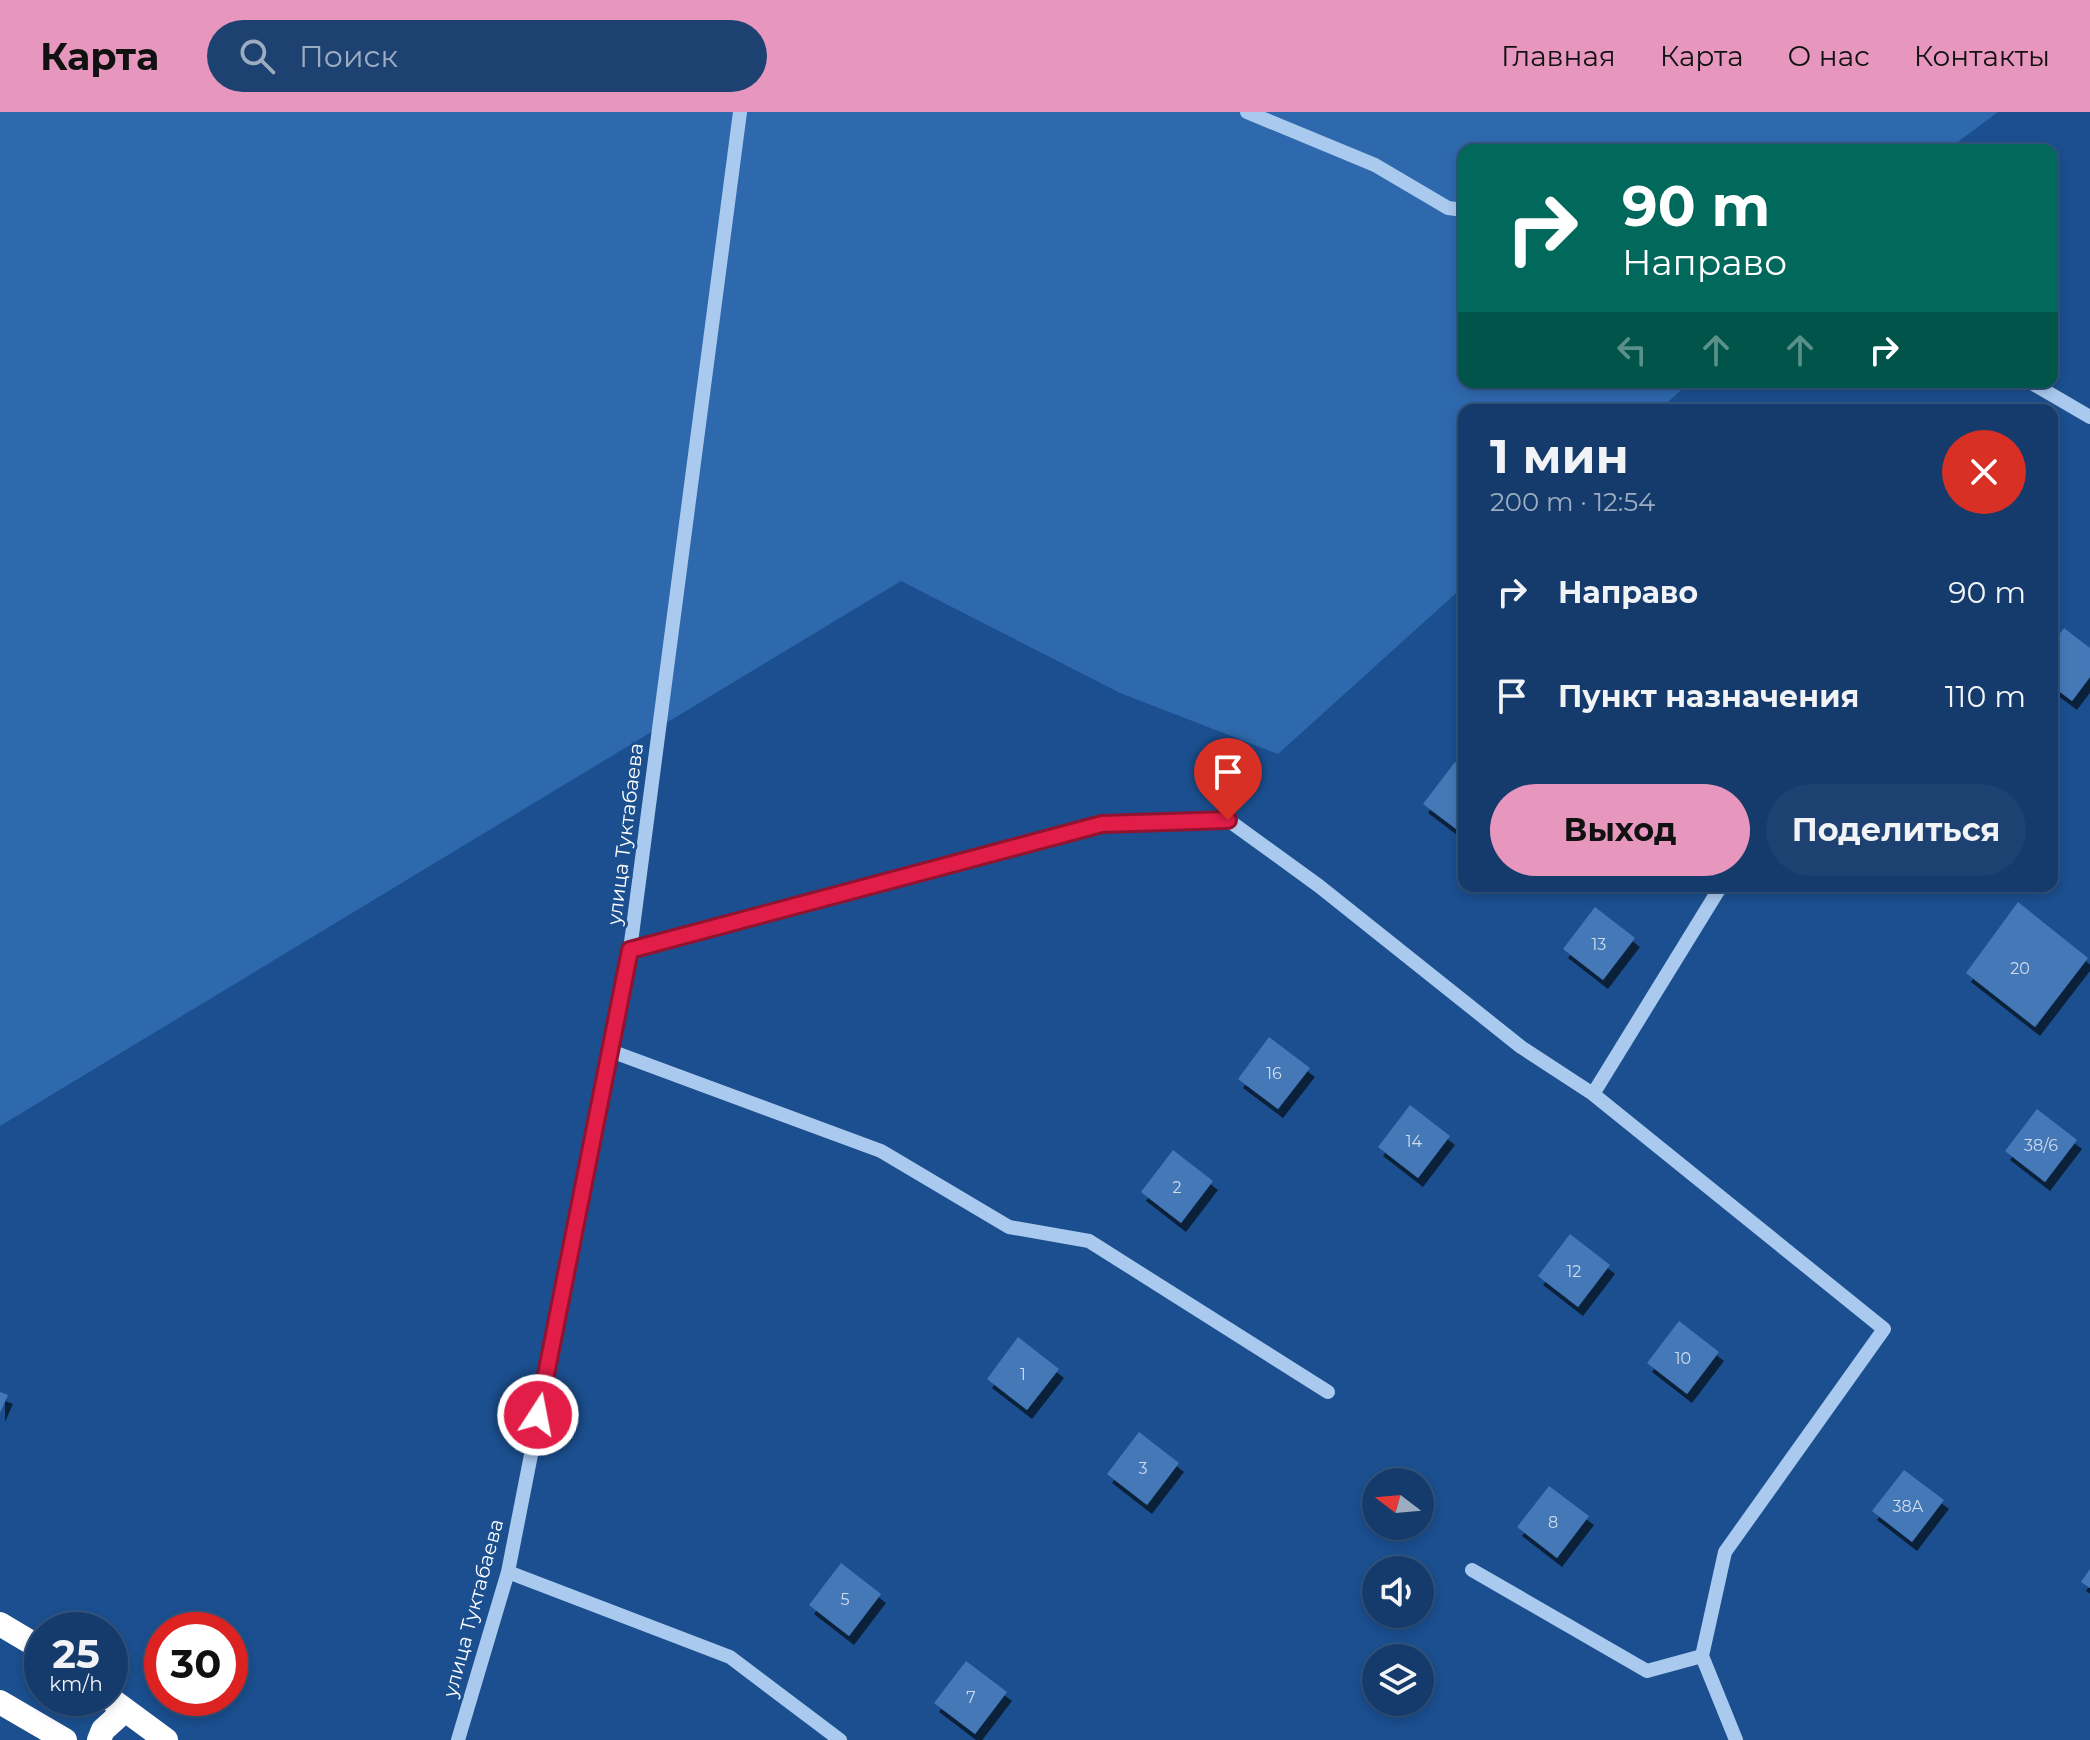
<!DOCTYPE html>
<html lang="ru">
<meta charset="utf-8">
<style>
body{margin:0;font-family:Montserrat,sans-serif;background:#1d4271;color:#f1f3f6;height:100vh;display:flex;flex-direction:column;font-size:30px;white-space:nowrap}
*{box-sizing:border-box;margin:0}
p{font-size:26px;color:#9dadc1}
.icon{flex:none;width:44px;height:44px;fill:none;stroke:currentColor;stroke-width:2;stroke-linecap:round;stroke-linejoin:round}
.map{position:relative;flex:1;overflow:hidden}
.sheet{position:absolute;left:1458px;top:292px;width:600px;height:488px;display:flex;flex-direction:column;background:#143b6b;border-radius:16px;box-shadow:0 4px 12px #0003,0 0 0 2px #33557e}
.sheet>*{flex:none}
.top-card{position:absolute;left:1458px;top:32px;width:600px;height:244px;border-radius:16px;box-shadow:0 4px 12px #0003,0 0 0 2px #33557e;background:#00695c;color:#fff;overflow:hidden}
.needle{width:52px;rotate:286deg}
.fabs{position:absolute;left:1362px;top:1356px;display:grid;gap:16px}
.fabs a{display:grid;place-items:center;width:72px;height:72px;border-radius:50%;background:#143b6b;box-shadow:0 4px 12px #0003,0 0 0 2px #33557e;font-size:40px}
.speed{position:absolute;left:24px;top:1500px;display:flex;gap:16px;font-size:40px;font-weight:700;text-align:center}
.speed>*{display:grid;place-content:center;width:104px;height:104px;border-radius:50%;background:#143b6b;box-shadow:0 4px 12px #0003,0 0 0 2px #33557e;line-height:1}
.speed small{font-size:20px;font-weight:400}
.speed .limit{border:12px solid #d22;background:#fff;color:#111}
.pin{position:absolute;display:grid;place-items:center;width:68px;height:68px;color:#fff;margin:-82px -34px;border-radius:50% 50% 50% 0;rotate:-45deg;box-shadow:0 0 8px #0007}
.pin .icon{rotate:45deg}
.me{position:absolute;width:88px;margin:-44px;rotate:11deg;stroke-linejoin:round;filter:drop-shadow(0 0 6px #0008)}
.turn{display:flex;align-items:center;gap:28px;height:168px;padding:0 32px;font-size:36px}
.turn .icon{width:104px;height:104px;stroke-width:2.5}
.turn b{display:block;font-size:56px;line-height:68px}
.lanes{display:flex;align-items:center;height:76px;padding:0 32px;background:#0003;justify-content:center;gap:40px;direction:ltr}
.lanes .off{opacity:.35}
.round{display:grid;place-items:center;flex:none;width:84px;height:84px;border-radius:42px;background:#1d4271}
.overview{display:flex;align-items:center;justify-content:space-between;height:136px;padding:0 32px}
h1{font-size:48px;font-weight:700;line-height:60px}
.cta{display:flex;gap:16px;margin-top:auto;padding:16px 32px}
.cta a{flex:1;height:92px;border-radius:48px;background:#e797bd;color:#111;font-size:32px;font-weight:700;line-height:92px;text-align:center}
.cta a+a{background:#1d4271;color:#f1f3f6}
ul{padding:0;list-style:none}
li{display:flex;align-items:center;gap:24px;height:104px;padding:0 32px}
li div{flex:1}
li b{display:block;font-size:30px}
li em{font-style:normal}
header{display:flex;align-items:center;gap:48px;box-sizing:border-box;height:112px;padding:0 40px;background:#e797bd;color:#111}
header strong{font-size:38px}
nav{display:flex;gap:44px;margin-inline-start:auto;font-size:28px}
.search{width:560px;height:72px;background:#1d4271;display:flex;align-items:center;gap:20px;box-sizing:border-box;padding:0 28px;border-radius:44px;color:#9dadc1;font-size:30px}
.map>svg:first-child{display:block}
</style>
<header>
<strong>Карта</strong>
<div class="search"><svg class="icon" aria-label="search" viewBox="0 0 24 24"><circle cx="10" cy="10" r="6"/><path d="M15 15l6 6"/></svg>Поиск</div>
<nav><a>Главная</a><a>Карта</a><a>О нас</a><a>Контакты</a></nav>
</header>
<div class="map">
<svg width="2090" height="1628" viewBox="0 0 2090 1628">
<defs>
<filter id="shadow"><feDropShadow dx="5" dy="9" stdDeviation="0" flood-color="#0009"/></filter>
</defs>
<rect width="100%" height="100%" fill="#1b4f8f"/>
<!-- green -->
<path fill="#2e69ad" d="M0,0H1998L1947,38H1464V270H1690L1659,298H1464V474L1278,642L1120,581L901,469L0,1014Z"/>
<!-- building -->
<path fill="#4478b7" filter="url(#shadow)" d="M2064,516L2090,536V565L2072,589L2052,574V532Z
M1455,650L1464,657V723L1423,692Z
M2018,790L2088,846L2035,915L1966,861Z
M1595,795L1635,826L1603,868L1563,837Z
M1269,925L1310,956L1278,997L1238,967Z
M1410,993L1450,1024L1418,1066L1378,1035Z
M2037,997L2077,1028L2045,1070L2005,1039Z
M1173,1038L1213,1069L1181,1111L1141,1080Z
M1570,1122L1610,1153L1578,1195L1538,1164Z
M1679,1209L1719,1240L1687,1282L1647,1251Z
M1018,1225L1059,1257L1027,1298L987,1267Z
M0,1280L8,1283L0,1301Z
M1139,1320L1179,1351L1147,1393L1107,1362Z
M1904,1358L1944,1388L1912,1430L1872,1399Z
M1549,1374L1589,1404L1557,1446L1517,1415Z
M841,1451L881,1482L849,1524L809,1493Z
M2090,1457V1476L2081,1470Z
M966,1549L1007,1580L975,1622L934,1591Z"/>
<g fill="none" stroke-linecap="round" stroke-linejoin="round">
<!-- minor -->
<path stroke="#a9c9ee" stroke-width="14" d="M1247,0L1375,53L1448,96L1464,98
M2030,270L2090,305
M630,838L1102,712L1228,708L1319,774L1521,935L1593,982L1884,1217L1725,1440L1702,1544L1736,1628
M608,938L881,1039L1009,1115L1089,1129L1328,1280
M1593,982L1721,774
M1472,1458L1647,1559L1702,1544
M508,1460L730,1545L840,1628
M458,1628L508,1460L630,838L740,0"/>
<!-- highway -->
<path stroke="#fff" stroke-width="24" d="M0,1512L42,1537
M109,1586L166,1628
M0,1590L65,1628
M99,1628L103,1618L125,1598"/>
</g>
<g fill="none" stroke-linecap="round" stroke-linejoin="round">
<!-- route casing -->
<g stroke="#92132f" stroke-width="20">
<path id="route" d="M538,1303L630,838L1102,712L1228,708"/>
</g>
<!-- route -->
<use href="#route" stroke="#e11d48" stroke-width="14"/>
</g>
<g text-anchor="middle" stroke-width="6" stroke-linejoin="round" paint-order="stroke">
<!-- number labels -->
<g font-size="16" fill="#d0dded">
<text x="1599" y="838">13</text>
<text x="2020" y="862">20</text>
<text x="1274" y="967">16</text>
<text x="1414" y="1035">14</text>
<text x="2041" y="1039">38/6</text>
<text x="1177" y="1081">2</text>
<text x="1574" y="1165">12</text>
<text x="1683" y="1252">10</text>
<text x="1023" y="1268">1</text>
<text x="1143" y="1362">3</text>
<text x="1908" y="1400">38А</text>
<text x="1553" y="1416">8</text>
<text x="845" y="1493">5</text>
<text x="971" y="1591">7</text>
</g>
<!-- street labels -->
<g font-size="20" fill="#fff" stroke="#1b4f8f">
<text transform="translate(625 722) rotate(-83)" y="7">улица Туктабаева</text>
<text transform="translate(473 1496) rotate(-75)" y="7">улица Туктабаева</text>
</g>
</g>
</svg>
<div class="fabs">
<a><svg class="needle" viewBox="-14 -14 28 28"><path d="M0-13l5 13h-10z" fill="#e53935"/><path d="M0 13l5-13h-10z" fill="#9dadc1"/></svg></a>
<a><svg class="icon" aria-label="sound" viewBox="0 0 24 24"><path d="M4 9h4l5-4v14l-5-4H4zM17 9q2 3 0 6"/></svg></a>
<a><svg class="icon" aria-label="layers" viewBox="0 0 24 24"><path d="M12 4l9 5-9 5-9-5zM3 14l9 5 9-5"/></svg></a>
</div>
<div class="speed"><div>25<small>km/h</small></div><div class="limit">30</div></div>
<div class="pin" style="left:1228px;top:708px;background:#d93025"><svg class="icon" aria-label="arrive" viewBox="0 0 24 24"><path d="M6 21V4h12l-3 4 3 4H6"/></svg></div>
<svg class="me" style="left:538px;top:1303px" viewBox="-20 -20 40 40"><circle r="17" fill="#e11d48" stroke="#fff" stroke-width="3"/><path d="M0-11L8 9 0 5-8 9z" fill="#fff"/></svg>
<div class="top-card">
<div class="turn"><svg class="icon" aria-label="right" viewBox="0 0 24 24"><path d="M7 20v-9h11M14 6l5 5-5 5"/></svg><div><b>90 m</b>Направо</div></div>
<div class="lanes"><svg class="icon off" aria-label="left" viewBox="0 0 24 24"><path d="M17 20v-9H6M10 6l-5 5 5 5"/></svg><svg class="icon off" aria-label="ahead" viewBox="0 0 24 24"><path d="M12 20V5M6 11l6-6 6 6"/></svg><svg class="icon off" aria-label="ahead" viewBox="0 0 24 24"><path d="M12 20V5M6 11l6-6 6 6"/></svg><svg class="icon" aria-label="right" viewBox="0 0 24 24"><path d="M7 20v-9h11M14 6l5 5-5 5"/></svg></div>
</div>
<section class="sheet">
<div class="overview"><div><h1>1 мин</h1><p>200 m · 12:54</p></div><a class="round" style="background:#d93025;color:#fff"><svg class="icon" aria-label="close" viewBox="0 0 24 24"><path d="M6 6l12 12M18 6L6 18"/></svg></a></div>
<ul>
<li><svg class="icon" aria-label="right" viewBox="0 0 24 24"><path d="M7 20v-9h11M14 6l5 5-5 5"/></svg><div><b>Направо</b></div><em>90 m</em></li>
<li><svg class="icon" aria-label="arrive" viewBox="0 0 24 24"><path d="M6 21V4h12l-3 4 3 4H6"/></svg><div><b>Пункт назначения</b></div><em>110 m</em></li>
</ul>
<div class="cta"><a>Выход</a><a>Поделиться</a></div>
</section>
</div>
